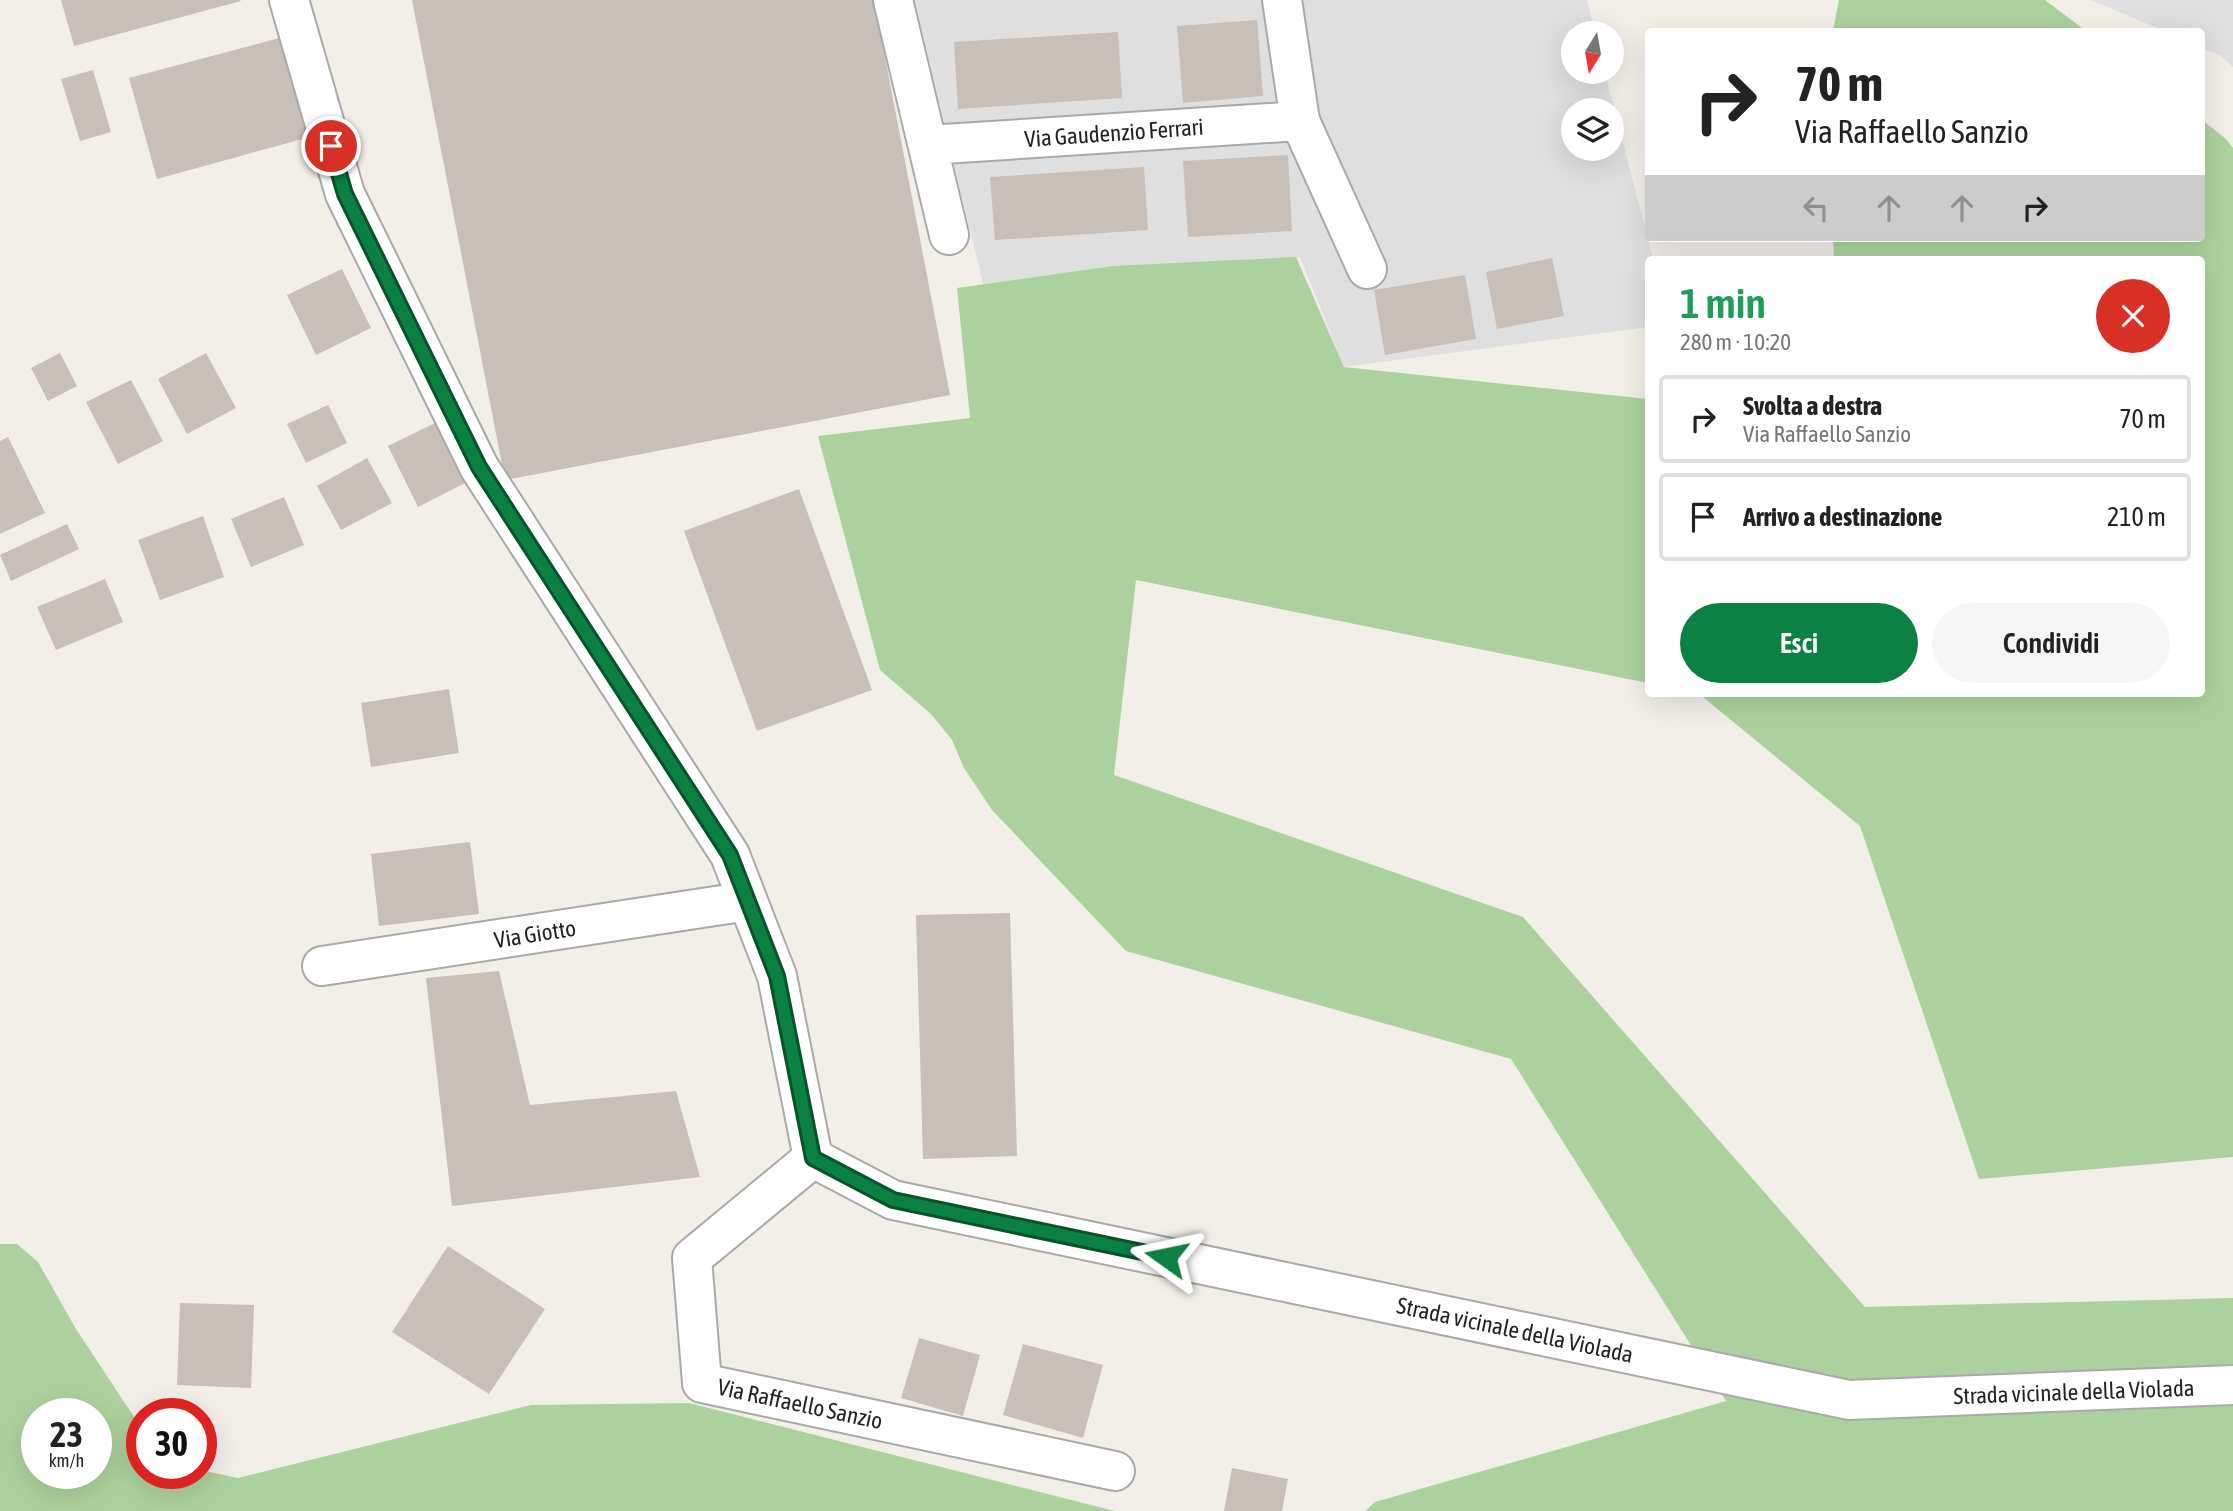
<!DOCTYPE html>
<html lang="it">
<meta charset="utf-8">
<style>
body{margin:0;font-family:"Asap Condensed",sans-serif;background:#f6f6f6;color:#222;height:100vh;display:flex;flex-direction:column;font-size:26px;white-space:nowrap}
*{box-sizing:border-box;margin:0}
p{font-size:23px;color:#767676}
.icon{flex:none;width:38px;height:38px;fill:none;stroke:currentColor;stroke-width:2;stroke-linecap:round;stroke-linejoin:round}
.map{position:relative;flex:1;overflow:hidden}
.details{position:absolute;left:1645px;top:256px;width:560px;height:441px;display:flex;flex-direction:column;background:#fff;border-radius:7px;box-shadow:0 7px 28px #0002}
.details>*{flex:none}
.top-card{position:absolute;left:1645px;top:28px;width:560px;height:214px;border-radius:7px;box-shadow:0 7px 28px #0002;background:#fff;color:#222;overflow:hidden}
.needle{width:46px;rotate:191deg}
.fabs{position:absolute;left:1561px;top:21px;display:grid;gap:14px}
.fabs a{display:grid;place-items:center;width:63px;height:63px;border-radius:50%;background:#fff;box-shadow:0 7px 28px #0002;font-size:35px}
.speed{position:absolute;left:21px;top:1398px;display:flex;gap:14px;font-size:35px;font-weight:700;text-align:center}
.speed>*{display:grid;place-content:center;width:91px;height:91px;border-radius:50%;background:#fff;box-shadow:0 7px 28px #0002;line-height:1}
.speed small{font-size:18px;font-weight:400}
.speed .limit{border:10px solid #d22;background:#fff;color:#111}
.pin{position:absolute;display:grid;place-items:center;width:60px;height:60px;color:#fff;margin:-30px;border:4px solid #fff;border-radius:50%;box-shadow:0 2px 7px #0007}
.me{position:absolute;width:77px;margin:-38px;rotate:282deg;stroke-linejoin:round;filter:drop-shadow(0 0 5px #0008)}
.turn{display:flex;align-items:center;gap:24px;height:147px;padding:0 35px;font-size:32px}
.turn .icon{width:91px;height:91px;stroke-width:2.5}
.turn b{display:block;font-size:49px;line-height:60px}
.lanes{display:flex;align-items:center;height:66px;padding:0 35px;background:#0003;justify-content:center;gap:35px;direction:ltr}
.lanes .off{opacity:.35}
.round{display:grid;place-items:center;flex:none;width:74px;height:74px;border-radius:37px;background:#f6f6f6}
.head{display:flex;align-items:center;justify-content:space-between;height:119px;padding:0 35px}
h1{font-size:42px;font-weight:600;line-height:52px;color:#1e9e55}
.action{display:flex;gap:14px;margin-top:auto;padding:14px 35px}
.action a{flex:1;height:80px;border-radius:42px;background:#0b8043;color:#fff;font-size:28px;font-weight:600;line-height:80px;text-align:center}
.action a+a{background:#f6f6f6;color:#222}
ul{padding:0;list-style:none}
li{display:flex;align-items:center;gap:21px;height:88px;margin:0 14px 10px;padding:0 21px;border:4px solid #e0e0e0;border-radius:7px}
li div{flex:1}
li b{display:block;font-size:26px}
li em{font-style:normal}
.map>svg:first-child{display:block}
</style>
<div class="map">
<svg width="2233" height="1511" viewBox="0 0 2233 1511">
<rect width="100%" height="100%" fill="#f2efe9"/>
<!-- residential -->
<path fill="#e0dfdf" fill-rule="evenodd" d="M915,0H1587L1595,33H1573V72H1605L1653,259H1648V327L1344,367L1300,257L984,288ZM1573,110H1612V149H1573Z
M2091,0H2233V67L2221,56L2202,48V32L2164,31Z"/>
<!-- forest -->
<path fill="#add19e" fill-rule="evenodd" d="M1839,0H2045L2086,31H1833Z
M2202,120L2226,139L2233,148V1157L1979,1179L1860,826L1698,693H2202V259H1834L1833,238H2202Z
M1296,257L1344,367L1648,399V683L1136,580L1114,775L1523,917L1865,1307L2233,1298V1511H1365L1375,1502L1726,1401L1511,1059L1126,951L992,810L964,768L952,740L931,714L880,670L818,436L970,418L957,288L1113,266Z
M0,1244H17L38,1262L76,1329L142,1429V1474H201V1470L238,1478L531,1405L689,1403L1115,1511H0ZM37,1414H96V1474H37Z"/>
<!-- building -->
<path fill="#c7bfb8" d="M61,0H240L241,1L74,46Z
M412,0H874L950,395L505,480Z
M1257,20L1263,96L1183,103L1177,26Z
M1118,32L1122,98L958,109L954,42Z
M283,37L310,137L157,179L129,78Z
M93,70L111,132L80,141L61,79Z
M1288,155L1292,231L1188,237L1183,161Z
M1144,167L1148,230L995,240L990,177Z
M1552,258L1564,316L1497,329L1486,272Z
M342,269L371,328L316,355L287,295Z
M1465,275L1476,339L1385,355L1374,290Z
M60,353L77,386L48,401L31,368Z
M206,353L236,408L187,434L158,379Z
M131,380L163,441L118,464L86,402Z
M328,405L347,443L306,463L287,424Z
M435,423L465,483L418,507L388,446Z
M8,437L45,513L0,534V441Z
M367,458L392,503L341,530L317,486Z
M799,489L872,690L757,731L684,531Z
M284,497L304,545L251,567L231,519Z
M203,516L224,577L160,600L138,540Z
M67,524L79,549L11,581L0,555Z
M105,579L123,622L56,650L37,607Z
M449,689L459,753L371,767L361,703Z
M470,842L479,914L379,926L371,854Z
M1010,913L1017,1156L923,1159L916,915Z
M499,971L530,1105L676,1091L700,1177L452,1206L426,978Z
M448,1246L545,1309L489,1394L392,1332Z
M180,1303L254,1305L251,1388L177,1385Z
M919,1338L980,1355L963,1416L901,1398Z
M1023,1344L1103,1365L1083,1438L1003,1415Z
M1232,1468L1288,1479L1282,1511H1224Z"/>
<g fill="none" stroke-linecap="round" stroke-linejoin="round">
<!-- street casing -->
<g stroke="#a9a9a9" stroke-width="42">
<path id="street" d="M289,0L345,194L479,467L730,855L777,976L813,1158L692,1258L702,1383L1115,1471
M893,0L949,235
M1282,0L1300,121L1367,269
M928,145L1300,121
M322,966L748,901
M813,1158L893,1200L1849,1400L2233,1385"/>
</g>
<!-- street -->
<use href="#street" stroke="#fff" stroke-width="38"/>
</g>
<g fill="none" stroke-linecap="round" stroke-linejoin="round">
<!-- route casing -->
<g stroke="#07532c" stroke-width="18">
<path id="route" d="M331,146L345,194L479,467L730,855L777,976L813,1158L893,1200L1166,1257"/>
</g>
<!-- route -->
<use href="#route" stroke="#0b8043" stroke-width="12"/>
</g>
<g text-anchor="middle" stroke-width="5" stroke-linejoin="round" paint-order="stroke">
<!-- street labels -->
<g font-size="23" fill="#222" stroke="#fff">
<text transform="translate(1114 133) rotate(-4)" y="8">Via Gaudenzio Ferrari</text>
<text transform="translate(535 934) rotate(-9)" y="8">Via Giotto</text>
<text transform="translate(1515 1330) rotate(12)" y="8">Strada vicinale della Violada</text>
<text transform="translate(2074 1392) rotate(-2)" y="8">Strada vicinale della Violada</text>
<text transform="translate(800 1404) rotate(12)" y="8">Via Raffaello Sanzio</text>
</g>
</g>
</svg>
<div class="fabs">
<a><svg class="needle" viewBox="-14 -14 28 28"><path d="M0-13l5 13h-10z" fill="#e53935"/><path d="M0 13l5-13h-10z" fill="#767676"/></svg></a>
<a><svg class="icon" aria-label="layers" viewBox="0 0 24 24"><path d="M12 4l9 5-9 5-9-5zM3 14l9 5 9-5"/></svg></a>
</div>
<div class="speed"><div>23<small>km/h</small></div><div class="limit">30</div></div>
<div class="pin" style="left:331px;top:146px;background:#d93025"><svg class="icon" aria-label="arrive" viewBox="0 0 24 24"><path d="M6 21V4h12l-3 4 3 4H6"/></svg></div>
<svg class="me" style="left:1166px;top:1257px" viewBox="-20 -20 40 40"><path d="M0-17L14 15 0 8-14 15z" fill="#0b8043" stroke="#fff" stroke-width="4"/></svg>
<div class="top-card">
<div class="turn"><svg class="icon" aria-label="right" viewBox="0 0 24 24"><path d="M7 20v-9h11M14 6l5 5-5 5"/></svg><div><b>70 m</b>Via Raffaello Sanzio</div></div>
<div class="lanes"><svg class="icon off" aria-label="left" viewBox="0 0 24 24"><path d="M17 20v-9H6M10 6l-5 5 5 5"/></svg><svg class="icon off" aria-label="ahead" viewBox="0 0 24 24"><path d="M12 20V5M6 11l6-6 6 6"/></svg><svg class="icon off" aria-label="ahead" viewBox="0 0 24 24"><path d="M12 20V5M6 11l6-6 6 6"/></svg><svg class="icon" aria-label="right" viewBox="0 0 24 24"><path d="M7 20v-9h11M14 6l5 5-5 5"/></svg></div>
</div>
<section class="details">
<div class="head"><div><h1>1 min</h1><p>280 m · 10:20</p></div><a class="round" style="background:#d93025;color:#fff"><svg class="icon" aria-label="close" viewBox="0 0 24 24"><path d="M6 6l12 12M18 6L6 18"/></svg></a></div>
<ul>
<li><svg class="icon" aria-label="right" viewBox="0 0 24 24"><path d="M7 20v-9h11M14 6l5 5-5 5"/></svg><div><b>Svolta a destra</b><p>Via Raffaello Sanzio</p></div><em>70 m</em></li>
<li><svg class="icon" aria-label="arrive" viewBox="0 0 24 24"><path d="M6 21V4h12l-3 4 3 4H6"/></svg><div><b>Arrivo a destinazione</b></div><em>210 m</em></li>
</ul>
<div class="action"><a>Esci</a><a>Condividi</a></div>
</section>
</div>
